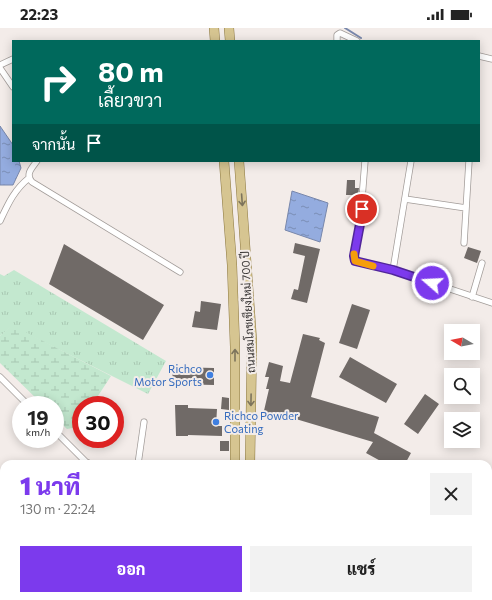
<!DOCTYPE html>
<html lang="th">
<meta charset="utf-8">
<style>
body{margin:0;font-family:Commissioner,Sarabun,sans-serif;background:#f2f2f2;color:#222;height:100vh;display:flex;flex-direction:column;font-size:15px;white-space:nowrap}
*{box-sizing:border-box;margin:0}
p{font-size:13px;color:#767676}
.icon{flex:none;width:22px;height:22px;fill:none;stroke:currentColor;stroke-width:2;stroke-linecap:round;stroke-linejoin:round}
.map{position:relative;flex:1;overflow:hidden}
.side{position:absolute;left:0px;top:432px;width:492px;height:140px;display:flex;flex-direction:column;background:#fff;border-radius:12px 12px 0 0;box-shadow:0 2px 10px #0003}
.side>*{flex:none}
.banner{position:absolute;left:12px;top:12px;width:468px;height:122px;border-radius:0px;box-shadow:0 2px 10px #0003;background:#00695c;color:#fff;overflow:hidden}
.needle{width:26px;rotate:280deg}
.tools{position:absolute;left:444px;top:296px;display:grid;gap:8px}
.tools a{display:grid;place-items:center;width:36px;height:36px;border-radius:0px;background:#fff;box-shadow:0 2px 10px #0003;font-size:20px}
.speed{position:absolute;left:12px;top:368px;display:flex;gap:8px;font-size:20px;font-weight:700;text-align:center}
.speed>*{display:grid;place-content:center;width:52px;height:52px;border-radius:50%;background:#fff;box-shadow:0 2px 10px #0003;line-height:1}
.speed small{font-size:10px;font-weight:400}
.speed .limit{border:6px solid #d22;background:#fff;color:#111}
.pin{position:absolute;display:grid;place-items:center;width:34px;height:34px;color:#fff;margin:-17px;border:2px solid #fff;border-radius:50%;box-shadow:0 1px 4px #0007}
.me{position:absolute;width:44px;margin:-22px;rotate:289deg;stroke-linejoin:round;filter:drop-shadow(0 0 3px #0008)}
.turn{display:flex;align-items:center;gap:14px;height:84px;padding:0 20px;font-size:18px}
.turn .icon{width:52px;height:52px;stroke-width:2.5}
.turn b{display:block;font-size:28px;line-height:34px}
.then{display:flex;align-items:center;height:38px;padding:0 20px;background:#0003;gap:8px;font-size:15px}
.round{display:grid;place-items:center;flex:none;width:42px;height:42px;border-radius:0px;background:#f2f2f2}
.head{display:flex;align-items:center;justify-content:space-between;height:68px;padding:0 20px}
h1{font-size:24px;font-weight:800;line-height:30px;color:#7c3aed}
.button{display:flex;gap:8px;margin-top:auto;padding:8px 20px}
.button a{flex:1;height:46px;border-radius:0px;background:#7c3aed;color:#fff;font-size:16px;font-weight:800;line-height:46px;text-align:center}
.button a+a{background:#f2f2f2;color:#222}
.status{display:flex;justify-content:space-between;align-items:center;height:28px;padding:0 20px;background:#fff;direction:ltr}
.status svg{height:11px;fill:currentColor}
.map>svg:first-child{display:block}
</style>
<div class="status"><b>22:23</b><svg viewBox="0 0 49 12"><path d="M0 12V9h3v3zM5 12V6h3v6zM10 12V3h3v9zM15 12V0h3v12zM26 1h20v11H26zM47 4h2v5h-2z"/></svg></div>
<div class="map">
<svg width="492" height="572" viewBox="0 0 492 572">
<defs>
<pattern id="grass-tufts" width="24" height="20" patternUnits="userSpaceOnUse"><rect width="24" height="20" fill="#c3e8cf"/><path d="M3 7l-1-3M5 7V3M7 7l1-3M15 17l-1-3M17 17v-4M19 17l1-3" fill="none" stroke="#a8c7b2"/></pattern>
<pattern id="wetland-marsh" width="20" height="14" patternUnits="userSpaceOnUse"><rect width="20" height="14" fill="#c3e8cf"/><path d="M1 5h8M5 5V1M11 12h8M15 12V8" fill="none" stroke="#a8c7b2"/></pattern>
<pattern id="water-ripples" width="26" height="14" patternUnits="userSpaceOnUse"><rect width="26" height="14" fill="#94acdf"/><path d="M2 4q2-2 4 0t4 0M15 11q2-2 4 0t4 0" fill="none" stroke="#7a8db5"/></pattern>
</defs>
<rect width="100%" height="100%" fill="#f3ece9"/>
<!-- grass -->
<path fill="url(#grass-tufts)" d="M14,242L166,333L148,366L12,298L0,308V246L4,248Z"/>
<!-- wetland -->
<path fill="url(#wetland-marsh)" d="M12,297L111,348L92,377H81V395L78,399L67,401L55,389V377H43L0,335V308Z"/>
<!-- water -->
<path fill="url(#water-ripples)" stroke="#7887ab" d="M0,98L13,117V133H19L21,140L13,157H0Z
M292,163L328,175L320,214L285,202Z"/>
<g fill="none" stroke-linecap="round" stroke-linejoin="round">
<!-- stream -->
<path stroke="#7887ab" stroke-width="2" d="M345,0L361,10"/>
</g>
<!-- building -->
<path fill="#706a67" d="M347,152H355V160H359L358,167H346Z
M295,215L320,221L307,275L291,271L294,261L298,262L305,228L293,225Z
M64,216L164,277L143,312L49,256Z
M468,219L481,223L477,235L464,230Z
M201,273L221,276L217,302L192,299L195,283L200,284Z
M352,276L370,282L357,321L339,315Z
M303,306L320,310L319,312L325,315L311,369L379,389L374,405L411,425L405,436H386L366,425L373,414L279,386L278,390L263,387L269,361H266L269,349H265L269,334L283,338L280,353L290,355Z
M350,329L397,356L386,375L339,349Z
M173,339L214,340V357L172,356Z
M425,366L439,376L418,406L404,396Z
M222,369L229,370V382L221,381Z
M175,377H188V380L217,381L216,398H222V408L188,407V408H176Z
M220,413H229V423H220Z"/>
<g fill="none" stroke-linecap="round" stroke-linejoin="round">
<!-- minor casing -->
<g stroke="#a29c99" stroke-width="7">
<path id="minor" d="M337,13V7L340,5L357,13
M479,28L492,31
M0,37L13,31
M0,40L13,59
M37,133C32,140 25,146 32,154L180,244
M365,133L360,196L354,228L355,233L393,242L492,275
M405,171L466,180
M0,193C8,176 14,162 29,150
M464,215L469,133
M393,242L411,133
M472,269L482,235
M0,349L28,377
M55,403L86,434L91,436
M138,436L144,394
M31,568L38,572
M111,568L117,572
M135,568L141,572
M164,568V572"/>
</g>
<!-- primary casing -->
<g stroke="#8c7840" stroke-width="10">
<path id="primary" d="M214,0L215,13
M229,0L230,13
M224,133L232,237L235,319V436
M239,133L252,313L250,436
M235,572V568
M249,572V568"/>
</g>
<!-- minor -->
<use href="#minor" stroke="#fff" stroke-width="5.5"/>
<!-- primary -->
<use href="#primary" stroke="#d6c591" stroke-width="9"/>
</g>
<!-- one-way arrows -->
<defs><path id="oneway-shaft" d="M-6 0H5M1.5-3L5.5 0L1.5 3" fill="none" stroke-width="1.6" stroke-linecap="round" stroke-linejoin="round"/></defs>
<g stroke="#7d745c">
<use href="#oneway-shaft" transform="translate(242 172) rotate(86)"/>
<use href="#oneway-shaft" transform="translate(235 327) rotate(-90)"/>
<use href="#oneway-shaft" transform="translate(251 372) rotate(91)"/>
</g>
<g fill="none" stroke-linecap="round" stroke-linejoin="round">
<!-- route casing -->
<g stroke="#51269a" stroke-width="10">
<path id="route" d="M362,181L360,196L354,228L355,233L393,242L432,255"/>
</g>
<!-- route -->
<use href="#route" stroke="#7c3aed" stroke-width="7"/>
<!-- slow -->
<path stroke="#f59e0b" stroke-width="7" d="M354,226L355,233L373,238"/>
</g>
<!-- markers -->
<g fill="#3f7fe0" stroke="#f3ece9" stroke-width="1.5">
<circle cx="210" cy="347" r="4"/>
<circle cx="216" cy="394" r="4"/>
</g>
<g text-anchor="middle" stroke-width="4" stroke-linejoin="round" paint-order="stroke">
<!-- street labels -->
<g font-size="11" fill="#353231" stroke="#f3ece9">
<text transform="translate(248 284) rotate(-93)" y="4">ถนนสมโภชเชียงใหม่ 700 ปี</text>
</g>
<!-- shop labels -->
<g font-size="11" fill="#366cbe" stroke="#f3ece9" text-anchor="end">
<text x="202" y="345">Richco<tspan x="202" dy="13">Motor Sports</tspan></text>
<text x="224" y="392" text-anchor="start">Richco Powder<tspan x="224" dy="13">Coating</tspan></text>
</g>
</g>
</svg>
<div class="tools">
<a><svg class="needle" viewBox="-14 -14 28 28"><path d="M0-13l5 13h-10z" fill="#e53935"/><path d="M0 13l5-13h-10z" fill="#767676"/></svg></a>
<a><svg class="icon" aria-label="search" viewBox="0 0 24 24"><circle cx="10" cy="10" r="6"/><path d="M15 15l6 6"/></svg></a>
<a><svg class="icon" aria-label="layers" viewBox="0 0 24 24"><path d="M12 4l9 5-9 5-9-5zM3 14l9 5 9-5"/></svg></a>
</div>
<div class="speed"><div>19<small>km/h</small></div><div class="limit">30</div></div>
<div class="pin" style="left:362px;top:181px;background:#d93025"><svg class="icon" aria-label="arrive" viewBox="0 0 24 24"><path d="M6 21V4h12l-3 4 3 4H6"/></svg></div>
<svg class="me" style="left:432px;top:255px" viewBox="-20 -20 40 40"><circle r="17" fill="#7c3aed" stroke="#fff" stroke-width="3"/><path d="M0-11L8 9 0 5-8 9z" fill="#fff"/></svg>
<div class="banner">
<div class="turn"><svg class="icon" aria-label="right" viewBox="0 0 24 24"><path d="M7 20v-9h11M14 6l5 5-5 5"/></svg><div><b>80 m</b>เลี้ยวขวา</div></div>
<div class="then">จากนั้น<svg class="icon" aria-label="arrive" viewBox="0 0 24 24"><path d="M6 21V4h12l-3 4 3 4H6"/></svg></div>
</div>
<section class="side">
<div class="head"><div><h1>1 นาที</h1><p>130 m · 22:24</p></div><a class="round"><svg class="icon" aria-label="close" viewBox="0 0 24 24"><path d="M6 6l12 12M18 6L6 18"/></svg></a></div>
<div class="button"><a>ออก</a><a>แชร์</a></div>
</section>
</div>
